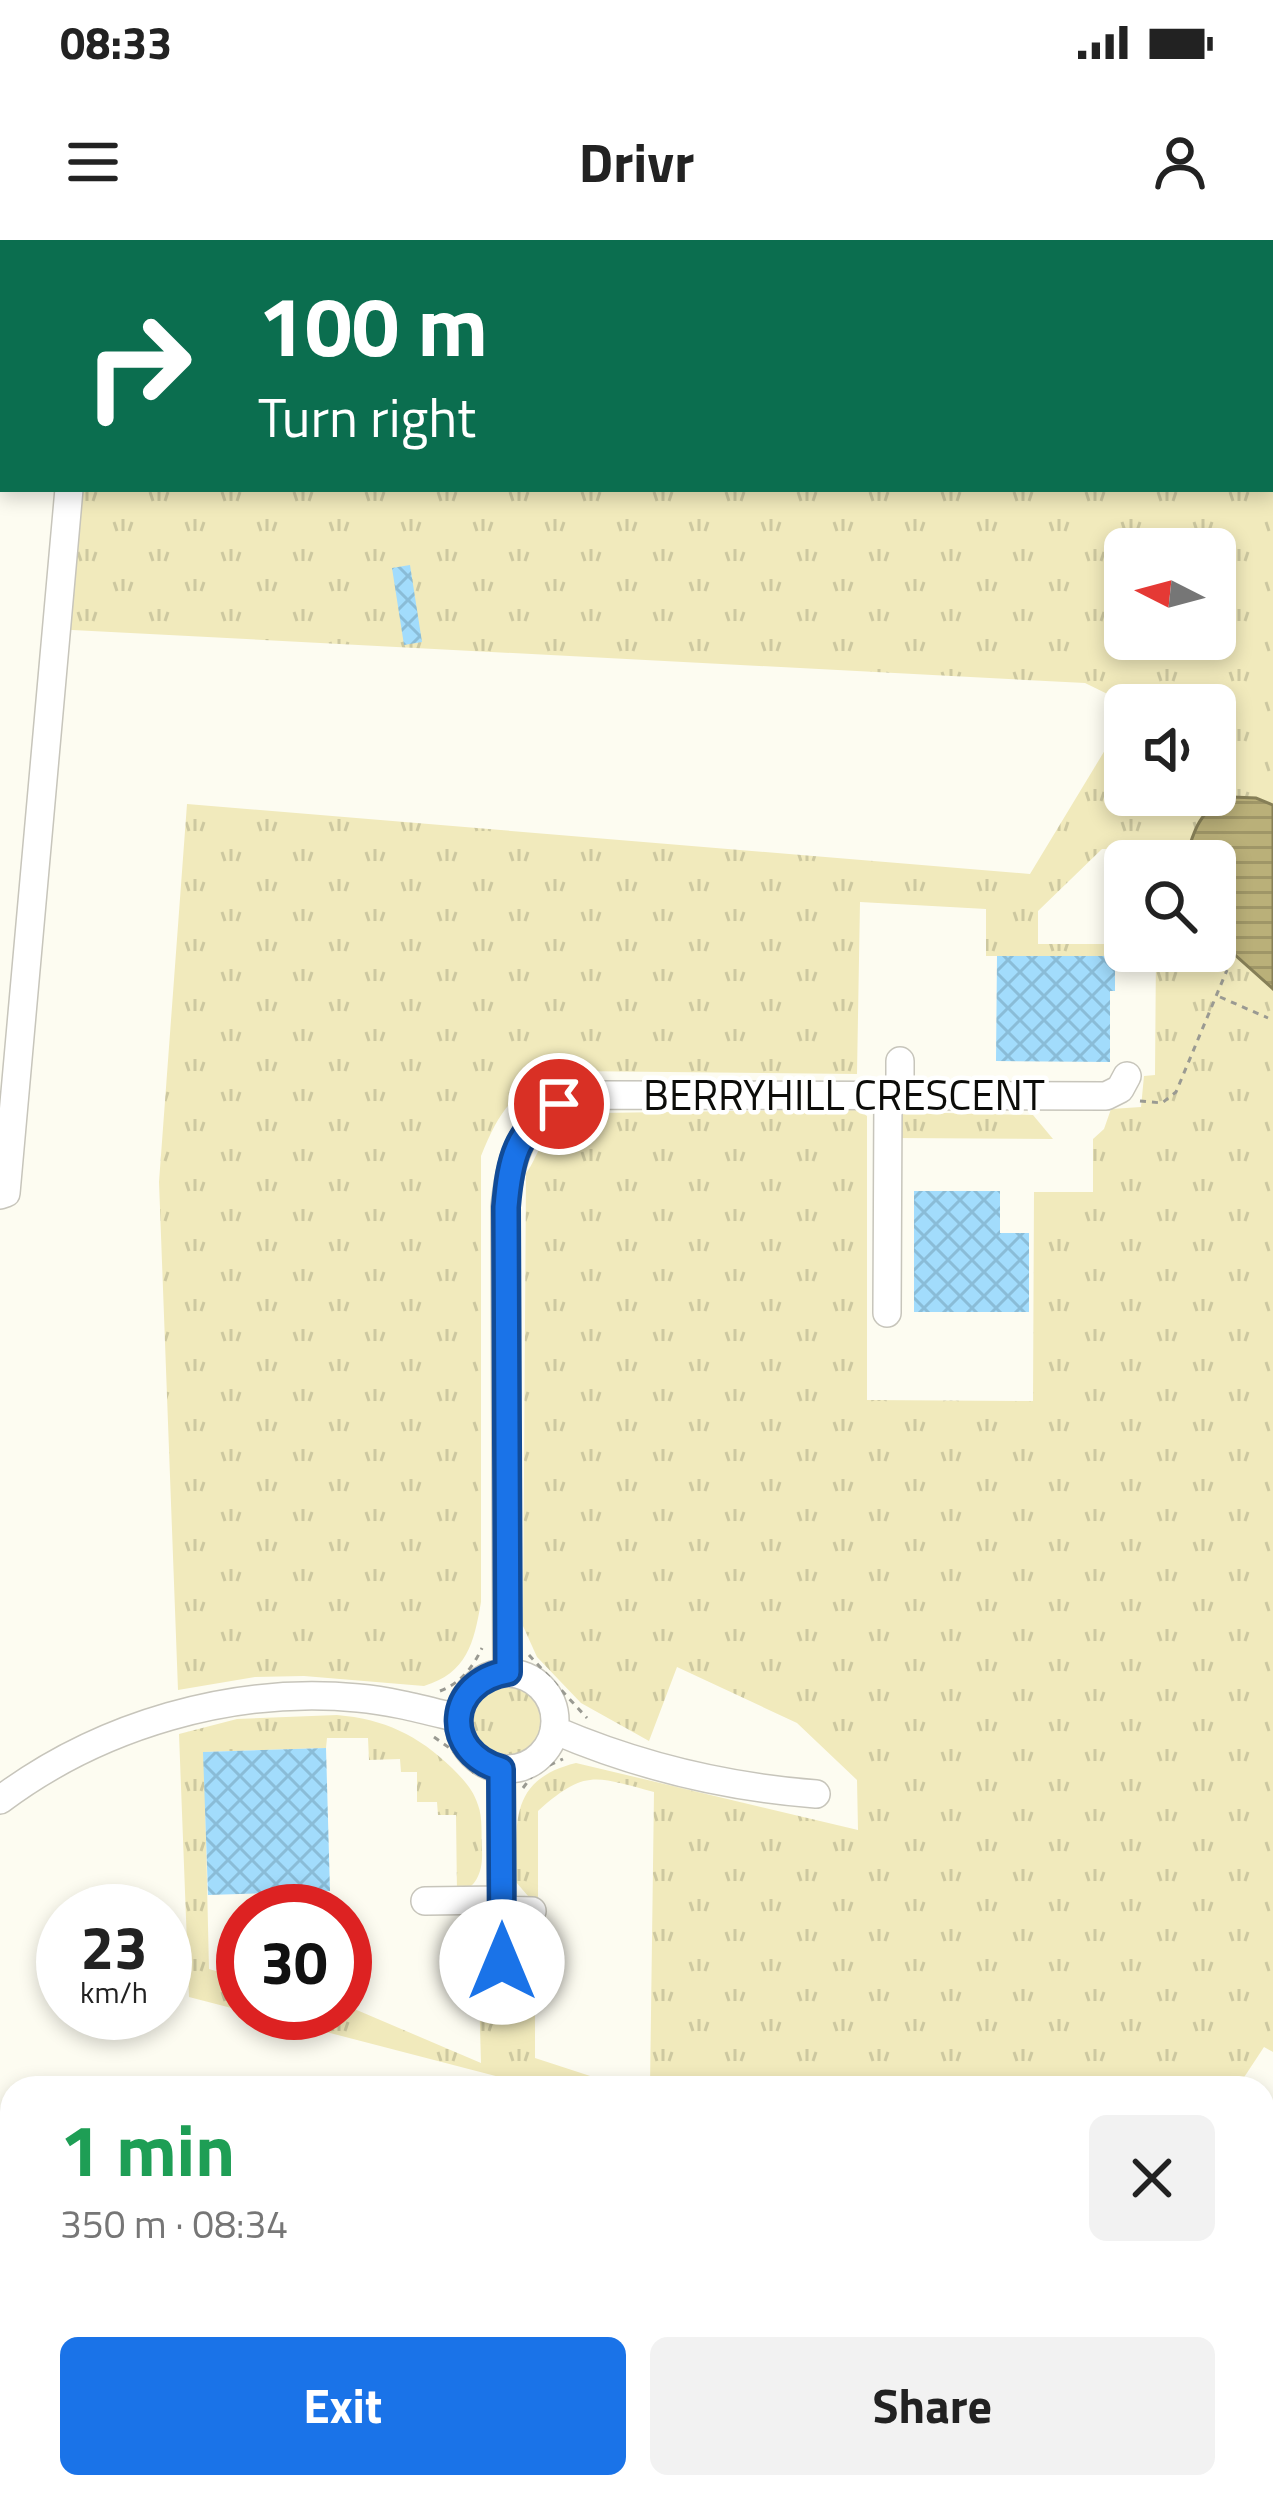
<!DOCTYPE html>
<meta charset="utf-8">
<style>
body{margin:0;font-family:"Titillium Web",sans-serif;background:#f2f2f2;color:#222;height:100vh;display:flex;flex-direction:column;font-size:45px;white-space:nowrap}
*{box-sizing:border-box;margin:0}
p{font-size:39px;color:#767676}
.icon{flex:none;width:66px;height:66px;fill:none;stroke:currentColor;stroke-width:2;stroke-linecap:round;stroke-linejoin:round}
.map{position:relative;flex:1;overflow:hidden}
.drawer{position:absolute;left:0px;top:1836px;width:1275px;height:423px;display:flex;flex-direction:column;background:#fff;border-radius:36px 36px 0 0;box-shadow:0 6px 18px #0003}
.drawer>*{flex:none}
.hud{position:absolute;left:0px;top:0px;width:1275px;height:252px;box-shadow:0 6px 18px #0003;background:#0b6e4f;color:#fff;overflow:hidden}
.needle{width:78px;rotate:276deg}
.controls{position:absolute;left:1104px;top:288px;display:grid;gap:24px}
.controls a{display:grid;place-items:center;width:132px;height:132px;border-radius:18px;background:#fff;box-shadow:0 6px 18px #0003;font-size:60px}
.speed{position:absolute;left:36px;top:1644px;display:flex;gap:24px;font-size:60px;font-weight:700;text-align:center}
.speed>*{display:grid;place-content:center;width:156px;height:156px;border-radius:50%;background:#fff;box-shadow:0 6px 18px #0003;line-height:1}
.speed small{font-size:30px;font-weight:400}
.speed .limit{border:18px solid #d22;background:#fff;color:#111}
.pin{position:absolute;display:grid;place-items:center;width:102px;height:102px;color:#fff;margin:-51px;border:6px solid #fff;border-radius:50%;box-shadow:0 3px 12px #0007}
.me{position:absolute;width:132px;margin:-66px;rotate:0deg;stroke-linejoin:round;filter:drop-shadow(0 0 9px #0008)}
.turn{display:flex;align-items:center;gap:42px;height:252px;padding:0 60px;font-size:54px}
.turn .icon{width:156px;height:156px;stroke-width:2.5}
.turn b{display:block;font-size:84px;line-height:102px}
.round{display:grid;place-items:center;flex:none;width:126px;height:126px;border-radius:18px;background:#f2f2f2}
.overview{display:flex;align-items:center;justify-content:space-between;height:204px;padding:0 60px}
h1{font-size:72px;font-weight:700;line-height:90px;color:#1e9e55}
.button{display:flex;gap:24px;margin-top:auto;padding:24px 60px}
.button a{flex:1;height:138px;border-radius:18px;background:#1a73e8;color:#fff;font-size:48px;font-weight:700;line-height:138px;text-align:center}
.button a+a{background:#f2f2f2;color:#222}
.status{display:flex;justify-content:space-between;align-items:center;height:84px;padding:0 60px;background:#fff;direction:ltr}
.status svg{height:33px;fill:currentColor}
header{display:flex;justify-content:space-between;align-items:center;height:156px;padding:0 60px;background:#fff;font-size:54px;font-weight:700}
.map>svg:first-child{display:block}
</style>
<div class="status"><b>08:33</b><svg viewBox="0 0 49 12"><path d="M0 12V9h3v3zM5 12V6h3v6zM10 12V3h3v9zM15 12V0h3v12zM26 1h20v11H26zM47 4h2v5h-2z"/></svg></div>
<header><svg class="icon" aria-label="menu" viewBox="0 0 24 24"><path d="M4 6h16M4 12h16M4 18h16"/></svg>Drivr<svg class="icon" aria-label="person" viewBox="0 0 24 24"><circle cx="12" cy="8" r="4"/><path d="M4 21q1-7 8-7t8 7"/></svg></header>
<div class="map">
<svg width="1273" height="2257" viewBox="0 0 1273 2257">
<defs>
<pattern id="grass-tufts" width="24" height="20" patternUnits="userSpaceOnUse" patternTransform="scale(3)"><rect width="24" height="20" fill="#f1eabc"/><path d="M3 7l-1-3M5 7V3M7 7l1-3M15 17l-1-3M17 17v-4M19 17l1-3" fill="none" stroke="#cdc8a0"/></pattern>
<pattern id="water-rules" width="6" height="5" patternUnits="userSpaceOnUse" patternTransform="scale(3)"><rect width="6" height="5" fill="#bab079"/><path d="M0 2.5h6" fill="none" stroke="#9f9667"/></pattern>
<pattern id="building-cross-hatch" width="8" height="8" patternUnits="userSpaceOnUse" patternTransform="scale(3)"><rect width="8" height="8" fill="#a2dcfc"/><path d="M0 0l8 8M0 8l8-8" fill="none" stroke="#8abcd7"/></pattern>
</defs>
<rect width="100%" height="100%" fill="#fdfcf1"/>
<!-- grass -->
<path fill="url(#grass-tufts)" fill-rule="evenodd" d="M0,0H1273V1812L1264,1807L1237,1848H650L654,1552C596,1537 586,1528 538,1571V1659L528,1656L516,1642C517,1585 507,1540 576,1523L858,1590L857,1540L797,1483L677,1427L649,1501L581,1463L537,1417L523,1386L526,933C533,924 535,916 541,906C556,882 575,877 601,873L857,869L867,876V1160L1033,1161L1034,952H1093V899L1104,889L1111,869L1141,867L1144,836L1155,835L1156,711H1215V621H1156V609H1102L1038,671V704H1115V716H986V669L860,662L857,834L572,831C517,845 501,866 481,916V1362C474,1403 467,1433 424,1446L304,1436L255,1437L178,1450L159,942L187,564L1030,634L1125,477V555H1215V465H1130L1085,443L53,389L64,249H1272V3H3V101H0ZM1125,309H1215V399H1125Z
M906,872L1033,875L1053,899L894,898L896,881Z
M469 1480a36 36 0 1 1 72 0a36 36 0 1 1-72 0Z
M337,1475C384,1479 418,1495 452,1528C463,1539 473,1549 478,1565C483,1578 481,1596 482,1611C483,1631 477,1648 457,1654L456,1575H438L437,1562H417V1532H401L400,1519L369,1520L368,1498H327L326,1508L204,1512L209,1729L243,1739V1771L189,1757L179,1494L237,1479Z
M477,1679L485,1681L487,1721L515,1722L516,1686L535,1681V1818L627,1848H542L253,1773H345V1765L481,1823Z"/>
<!-- water -->
<path fill="url(#water-rules)" stroke="#867f57" stroke-width="3" d="M1232,557L1256,558L1273,565V749L1215,697V621H1185C1193,592 1200,567 1232,557Z"/>
<!-- building -->
<path fill="url(#building-cross-hatch)" d="M410,325L422,402L404,405L392,328Z
M997,716H1115V751H1110V822L996,821Z
M914,951H1000V993H1029V1072H914Z
M326,1508L330,1651L208,1655L203,1512Z
M1263,2156L1273,2163V2199L1263,2193Z
M1210,2247H1246L1247,2257H1210Z"/>
<g fill="none" stroke-linecap="round" stroke-linejoin="round">
<!-- minor casing -->
<g stroke="#c7c5bb" stroke-width="30">
<path id="minor" d="M900,855V821
M0,955L6,953L69,249
M887,1073L888,855
M507,1432L505,967C512,902 528,866 597,855L1106,856L1120,849L1127,836
M459 1481a48 48 0 1 1 96 0a48 48 0 1 1-96 0Z
M554,1490C638,1526 725,1547 816,1554
M501,1529L502,1722
M0,1560C100,1485 233,1446 358,1458C392,1461 425,1470 458,1478
M425,1661L501,1660
M501,1670L532,1671
M1263,1998L1273,1983
M1263,2137L1273,2143
M1115,2247L1116,2257
M951,2257L958,2247"/>
</g>
<!-- path -->
<path stroke="#9a9a92" stroke-width="3" stroke-dasharray="6 6" stroke-linecap="butt" d="M1128,0L1129,3
M1217,0L1218,3
M0,57L3,58
M1272,105H1273
M1220,757L1268,778
M1140,861L1162,863L1176,852L1227,730
M529,1415L587,1478
M440,1451C461,1443 473,1427 482,1408
M434,1497L451,1509L476,1535
M523,1548L535,1532L563,1519"/>
<!-- minor -->
<use href="#minor" stroke="#fff" stroke-width="27"/>
</g>
<g fill="none" stroke-linecap="round" stroke-linejoin="round">
<!-- route casing -->
<g stroke="#114b97" stroke-width="30">
<path id="route" d="M502,1722L501,1529C441,1512 446,1442 508,1432L506,967C510,919 516,890 559,864"/>
</g>
<!-- route -->
<use href="#route" stroke="#1a73e8" stroke-width="21"/>
</g>
<g text-anchor="middle" stroke-width="9" stroke-linejoin="round" paint-order="stroke">
<!-- street labels -->
<g font-size="42" fill="#0c0c09" stroke="#fff">
<text x="844" y="870">BERRYHILL CRESCENT</text>
</g>
</g>
</svg>
<div class="controls">
<a><svg class="needle" viewBox="-14 -14 28 28"><path d="M0-13l5 13h-10z" fill="#e53935"/><path d="M0 13l5-13h-10z" fill="#767676"/></svg></a>
<a><svg class="icon" aria-label="sound" viewBox="0 0 24 24"><path d="M4 9h4l5-4v14l-5-4H4zM17 9q2 3 0 6"/></svg></a>
<a><svg class="icon" aria-label="search" viewBox="0 0 24 24"><circle cx="10" cy="10" r="6"/><path d="M15 15l6 6"/></svg></a>
</div>
<div class="speed"><div>23<small>km/h</small></div><div class="limit">30</div></div>
<div class="pin" style="left:559px;top:864px;background:#d93025"><svg class="icon" aria-label="arrive" viewBox="0 0 24 24"><path d="M6 21V4h12l-3 4 3 4H6"/></svg></div>
<svg class="me" style="left:502px;top:1722px" viewBox="-20 -20 40 40"><circle r="19" fill="#fff"/><path d="M0-13L10 11 0 6-10 11z" fill="#1a73e8"/></svg>
<div class="hud">
<div class="turn"><svg class="icon" aria-label="right" viewBox="0 0 24 24"><path d="M7 20v-9h11M14 6l5 5-5 5"/></svg><div><b>100 m</b>Turn right</div></div>
</div>
<section class="drawer">
<div class="overview"><div><h1>1 min</h1><p>350 m · 08:34</p></div><a class="round"><svg class="icon" aria-label="close" viewBox="0 0 24 24"><path d="M6 6l12 12M18 6L6 18"/></svg></a></div>
<div class="button"><a>Exit</a><a>Share</a></div>
</section>
</div>
